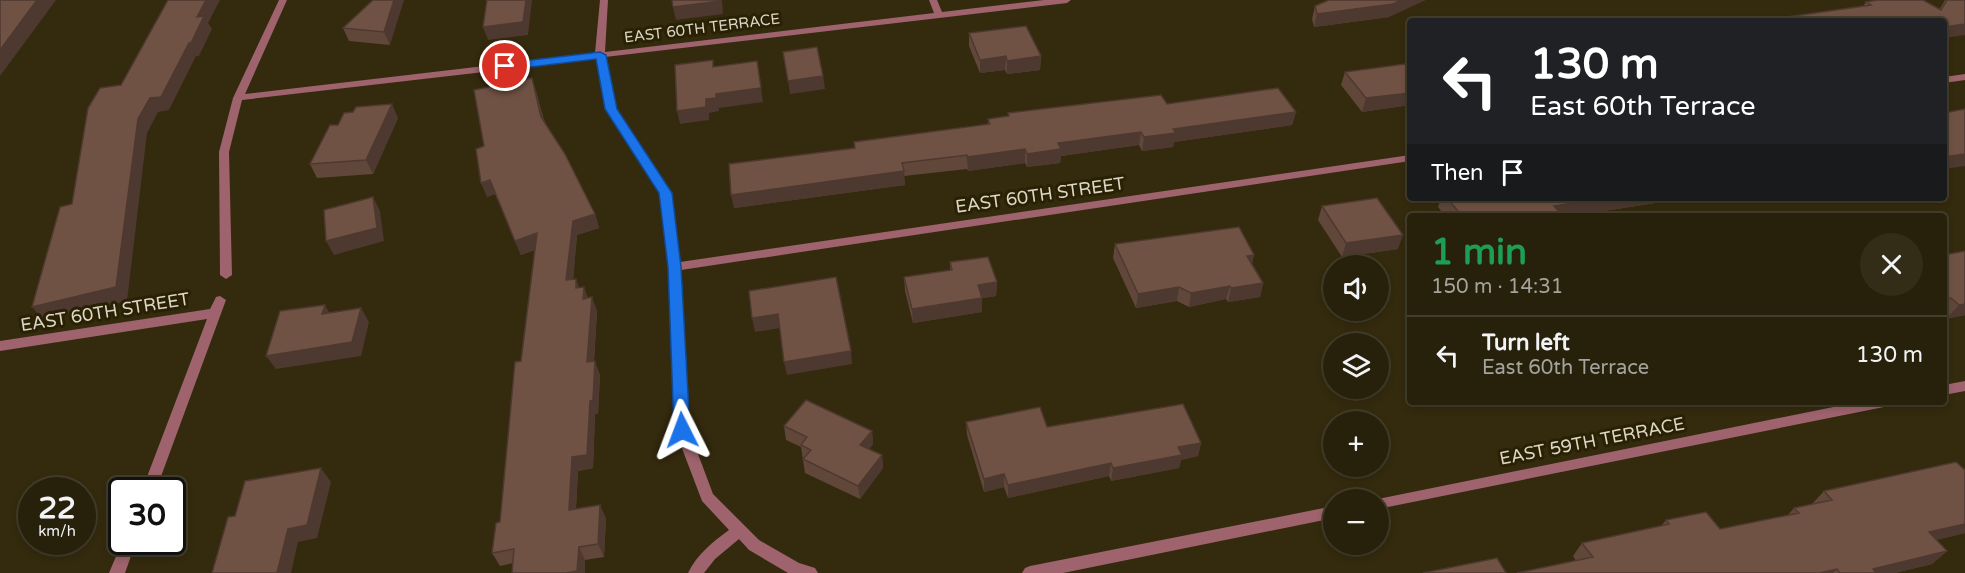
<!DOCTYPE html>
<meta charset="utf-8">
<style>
body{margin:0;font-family:"Varela Round",sans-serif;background:#332d18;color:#f1f3f6;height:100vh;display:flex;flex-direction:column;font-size:22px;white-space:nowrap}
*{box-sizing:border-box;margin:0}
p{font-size:20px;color:#a4a39c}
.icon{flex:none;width:33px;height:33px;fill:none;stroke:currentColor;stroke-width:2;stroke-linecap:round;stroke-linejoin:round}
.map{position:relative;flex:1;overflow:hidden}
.drawer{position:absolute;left:1407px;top:213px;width:540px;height:192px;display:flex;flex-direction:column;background:#27200a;border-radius:6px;box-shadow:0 3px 9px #0003,0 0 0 2px #433e2b}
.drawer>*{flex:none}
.banner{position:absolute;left:1407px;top:18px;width:540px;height:183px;border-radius:6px;box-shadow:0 3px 9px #0003,0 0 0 2px #433e2b;background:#202124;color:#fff;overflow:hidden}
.fabs{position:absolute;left:1323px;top:255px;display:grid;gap:12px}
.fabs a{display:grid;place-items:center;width:66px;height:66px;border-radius:50%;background:#27200a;box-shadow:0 3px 9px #0003,0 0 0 2px #433e2b;font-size:30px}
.speed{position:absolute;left:18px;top:477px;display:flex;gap:12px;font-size:30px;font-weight:700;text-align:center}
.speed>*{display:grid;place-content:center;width:78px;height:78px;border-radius:50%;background:#27200a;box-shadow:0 3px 9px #0003,0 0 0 2px #433e2b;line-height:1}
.speed small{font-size:15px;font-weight:400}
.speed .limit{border:3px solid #111;border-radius:9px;background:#fff;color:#111}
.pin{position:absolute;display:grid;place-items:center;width:51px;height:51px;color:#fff;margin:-26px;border:3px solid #fff;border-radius:50%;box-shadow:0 2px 6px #0007}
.me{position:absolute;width:66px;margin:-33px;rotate:357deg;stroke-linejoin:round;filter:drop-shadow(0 0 4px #0008)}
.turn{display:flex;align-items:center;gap:21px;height:126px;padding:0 24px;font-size:27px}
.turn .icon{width:78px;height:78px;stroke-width:2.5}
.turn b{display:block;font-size:42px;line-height:51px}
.then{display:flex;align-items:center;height:57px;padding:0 24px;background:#0003;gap:12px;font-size:22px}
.round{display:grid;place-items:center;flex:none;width:63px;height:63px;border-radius:32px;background:#332d18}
.head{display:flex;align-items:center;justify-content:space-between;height:102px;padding:0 24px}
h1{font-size:36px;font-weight:700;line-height:45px;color:#1e9e55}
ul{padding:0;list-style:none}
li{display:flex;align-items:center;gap:18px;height:78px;padding:0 24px;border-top:2px solid #433e2b}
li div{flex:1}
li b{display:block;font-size:22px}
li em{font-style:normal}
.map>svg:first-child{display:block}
</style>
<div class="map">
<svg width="1965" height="573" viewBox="0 0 1965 573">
<rect width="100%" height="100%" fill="#342a0e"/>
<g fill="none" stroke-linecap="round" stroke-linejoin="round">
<!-- minor -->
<path fill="#9e636d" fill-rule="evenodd" d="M279,0H287L245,94L595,53L600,0H608L605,52L934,13L929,0H937L942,12L1044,0H1071L1067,3L605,57L616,109L671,193L680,262L1410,155V161L681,270L689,430L713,494L759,540L799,563L815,568L818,573H788L749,550L739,539L715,559L704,573H688C697,554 713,542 729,530L702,501L675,430L669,267L661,193L606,109L596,59L242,100L229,152L232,275L226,279L220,275L219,152L233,98Z
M1965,74V80L1944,83V77Z
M220,296L226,300L156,490H142L207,319L0,351V341L210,309L216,297Z
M1965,381V391L1944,395V385Z
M1858,402H1891L1889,406L1884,407L1378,509V500H1373Z
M1334,506V518L1063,573H1022L1025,568L1030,566Z
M122,542H136L125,573H109Z"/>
</g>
<!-- wall -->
<path fill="#60473a" d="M373,0L390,45L349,41L343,28Z
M1945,0H1965V35L1863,6L1866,2L1939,10Z
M1315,6L1389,17L1314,27L1312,19Z
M969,33L1041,56L1040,70L1007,74L1005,70L980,73L969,46Z
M1410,70V105L1362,112L1341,85L1345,72Z
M536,91L544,120L595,214L599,228L577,235L573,279H576L579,288L588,298L597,311L594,362L600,375L598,414H595L593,468L578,471L576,509L606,518L604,557L585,560L513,563L500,566L492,553L500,522L535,250L521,255L495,194L487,197L484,146Z
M1167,104L1296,112L1292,125L1174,142L1173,147L1142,151L1139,145L1061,156L1060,163L1027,167L1025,163L968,171L967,169L904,176L905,185L734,208L854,148V142L988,124V119L1008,116V113Z
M398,118L373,174L317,178L310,164L338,125Z
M1441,198H1688L1571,216H1445L1438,207Z
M1322,206L1398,249L1342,257L1318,220Z
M1115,244L1254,255L1252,264L1263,283L1260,297L1228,302L1226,299L1189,307L1177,301L1136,308L1113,258Z
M1965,251V315L1946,319L1944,317V255Z
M950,262L997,282L996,296L982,298V312L913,323L905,291L904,277L950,270Z
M966,422L1047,427L1201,443L1198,456L1181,460L1179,468L1111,481L1109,476L1008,498L1004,487L984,492L967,435Z
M784,426L872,431L873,444L869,449L882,455L883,468L860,499L805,473L801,447L786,440Z
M1824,491L1965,533L1936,540L1947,551L1932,564L1895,573H1517L1576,561L1573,556L1582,543L1661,526L1666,520L1720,529L1787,516L1794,508L1812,504Z"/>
<!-- shaded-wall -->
<path fill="#4e3930" d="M37,0H56L0,76V50Z
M206,0H220L208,23L212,29L199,56H196L169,110L158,112L147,133L127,301L44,320L32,307Z
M394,0H404L390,45L384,32Z
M526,0H532L528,35L488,40L483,27Z
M722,0L723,14L676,20L673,7Z
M1401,0H1426L1389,17L1314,27L1317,14Z
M1965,24V35L1944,38V27Z
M1006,56L1005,70L980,73V60Z
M1041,56L1040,70L1007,74V61Z
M757,61L763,102L719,108V111L709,113V120L680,124L677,111L716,94Z
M823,76L825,89L790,94L788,81Z
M532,78L536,91L546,130L541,117Z
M1410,93V105L1362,112L1366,98Z
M392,104L398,118L373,174L366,160Z
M1296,112L1292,125L1174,142L1173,147L1142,151L1144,137L1173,129Z
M1141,132L1139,145L1061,156L1060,163L1027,167V154L1058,143Z
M1025,149V163L968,171L967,157Z
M1965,154V166L1944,169V157Z
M904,171L905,185L734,208L731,195Z
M490,180L495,194L487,197L481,183Z
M373,197L380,211L384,241L334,255L326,241Z
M1606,198H1688L1571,216H1549L1554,206Z
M595,214L599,228L577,235L572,294L566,280L573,221Z
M537,233L542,247L521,255L515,241Z
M1403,235L1398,249L1342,257L1346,243Z
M1254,255L1251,268L1247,256Z
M576,279L581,293L576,288Z
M997,282L996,296L978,299V285Z
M1263,283L1260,297L1228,302L1231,288Z
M1230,286L1226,299L1189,307L1191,293Z
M584,287L589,301L583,299Z
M1179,287L1177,301L1136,308L1138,294Z
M592,297L597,311L593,376L587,362Z
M982,298V312L913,323L912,309Z
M1951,298L1944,305V299Z
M1965,304V315L1946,319L1959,305Z
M325,305L333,319L322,314Z
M361,308L369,322L361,356L276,369L266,356Z
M778,314L780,328L755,332L752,318Z
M851,351L852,364L787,375L784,362Z
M595,361L600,375L598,414H595L593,468L578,471L575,524L569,510L572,457L590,401Z
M872,431L873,444L862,458L860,445Z
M1201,443L1198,456L1181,460L1179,468L1111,481L1113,468L1178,447Z
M882,455L883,468L860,499L858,486Z
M1111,463L1109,476L1008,498V485Z
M321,468L331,482L317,538L298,542L291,573H277L288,529Z
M1004,474V487L984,492V479Z
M600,505L606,518L604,557L598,544Z
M1965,524V533L1914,545L1929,532Z
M579,547L585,560V573H566Z
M1947,551L1932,564L1895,573H1868L1873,569Z
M1837,569L1833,573H1819Z"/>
<!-- building -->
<path fill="#705244" stroke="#4e3930" stroke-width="1.5" d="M0,0H37L0,50Z
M168,0H206L197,17L204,16L191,43H189L161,97L150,98L138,119L116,287L32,307L60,207L72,204L88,108L100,88L121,85Z
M373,0H394L384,32L343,28Z
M487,0H526L523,22L483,27Z
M672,0H721V1L673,7Z
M1329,0H1401L1393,4L1317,14L1315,6Z
M1877,0H1923L1941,10L1947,0H1965V24L1944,27V21H1758L1871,5L1866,2Z
M1026,26L1041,56L1007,61L1006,56L980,60L969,33Z
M817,47L823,76L788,81L783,52Z
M713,60V67L757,61L761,88L716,94V98L706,99V107L677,111L675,65Z
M1405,64L1410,70V93L1366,98L1345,72Z
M532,78L541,117L565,154L595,214L573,221L566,280L576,279V288L584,287L583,299L592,297L587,362L595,361L593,400L590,401L587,455L572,457L569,510L600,505L598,544L579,547L577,571L566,573H512L514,549L492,553L496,523L500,522L515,362L521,361L537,233L515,241L490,180L481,183L476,149L484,146L474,90Z
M1278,88L1296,112L1173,129L1176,133L1144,137L1141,132L1058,143L1061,149L1027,154L1025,149L967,157V155L902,163L904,171L731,195L729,164L855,148L854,142L990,124L988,119L1009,116L1008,113L1161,95L1167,104Z
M392,104L366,160L310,164L330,125H338L344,113L353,112L356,107Z
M1965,109V154L1944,157V113Z
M373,197L377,228L326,241L324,210Z
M1377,198L1403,235L1346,243L1322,206Z
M1447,198H1606L1554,206L1563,216H1462Z
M1239,227L1254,255L1247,256L1263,283L1231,288L1230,286L1191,293L1179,287L1138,294L1115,244Z
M1965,251V304L1959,305L1951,298L1944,299V255Z
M988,257L997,282L978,285L982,298L912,309L904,277L952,270L950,262Z
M836,277L851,351L784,362L778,314L752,318L749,291Z
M325,305L322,314L361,308L352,342L266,356L280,311Z
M806,400L872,431L860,445L882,455L858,486L803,459L811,450L801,445L807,437L784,426Z
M1183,404L1201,443L1178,447L1182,455L1113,468L1111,463L1008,485L1004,474L984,479L966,422L1040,407L1047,427Z
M1956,462L1965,470V524L1929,532L1947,551L1873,569L1876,573H1840L1837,569L1819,573H1517L1593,557L1582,543L1669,524L1666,520L1706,512L1720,529L1799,513L1794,508L1832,500L1824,491Z
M321,468L307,525L288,529L277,573H212L228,517L235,516L245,481Z
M1497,558L1506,573H1423Z"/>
<!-- route -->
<path fill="#1a73e8" stroke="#114b97" stroke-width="1.5" d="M600,52L606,55L617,109L672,193L681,267L690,430L688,435L682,437L677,435L674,430L668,267L659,193L605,109L596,59L505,70L500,66L505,63Z"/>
<g text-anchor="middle" stroke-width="6" stroke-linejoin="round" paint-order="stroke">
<!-- far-street labels -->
<g font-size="15" fill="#dcd6c6" stroke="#2a2104">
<text transform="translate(702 28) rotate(-7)" y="5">EAST 60TH TERRACE</text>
</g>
<!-- street labels -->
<g font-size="18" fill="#dcd6c6" stroke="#2a2104">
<text transform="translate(1040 195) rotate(-8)" y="6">EAST 60TH STREET</text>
<text transform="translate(105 312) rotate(-9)" y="6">EAST 60TH STREET</text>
<text transform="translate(1592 441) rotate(-11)" y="6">EAST 59TH TERRACE</text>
</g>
</g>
</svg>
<div class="fabs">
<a><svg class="icon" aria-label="sound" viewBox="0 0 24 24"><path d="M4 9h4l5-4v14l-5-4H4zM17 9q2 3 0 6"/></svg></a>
<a><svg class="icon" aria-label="layers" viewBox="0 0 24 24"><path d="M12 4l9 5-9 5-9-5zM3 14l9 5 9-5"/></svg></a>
<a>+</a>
<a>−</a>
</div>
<div class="speed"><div>22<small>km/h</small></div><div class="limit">30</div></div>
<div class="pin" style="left:505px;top:66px;background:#d93025"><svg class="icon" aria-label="arrive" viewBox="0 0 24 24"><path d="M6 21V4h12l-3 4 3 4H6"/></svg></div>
<svg class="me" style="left:682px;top:430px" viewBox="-20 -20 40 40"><path d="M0-17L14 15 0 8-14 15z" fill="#1a73e8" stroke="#fff" stroke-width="4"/></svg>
<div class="banner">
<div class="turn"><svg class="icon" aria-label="left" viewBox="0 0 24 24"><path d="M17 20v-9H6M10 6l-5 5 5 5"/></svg><div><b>130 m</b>East 60th Terrace</div></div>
<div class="then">Then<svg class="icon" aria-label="arrive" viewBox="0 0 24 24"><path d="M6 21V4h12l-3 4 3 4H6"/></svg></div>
</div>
<section class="drawer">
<div class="head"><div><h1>1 min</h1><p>150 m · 14:31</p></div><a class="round"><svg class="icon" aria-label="close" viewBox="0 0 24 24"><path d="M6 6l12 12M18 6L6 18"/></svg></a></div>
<ul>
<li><svg class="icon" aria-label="left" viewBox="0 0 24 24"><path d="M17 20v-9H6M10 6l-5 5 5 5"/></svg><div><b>Turn left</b><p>East 60th Terrace</p></div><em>130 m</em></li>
</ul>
</section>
</div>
